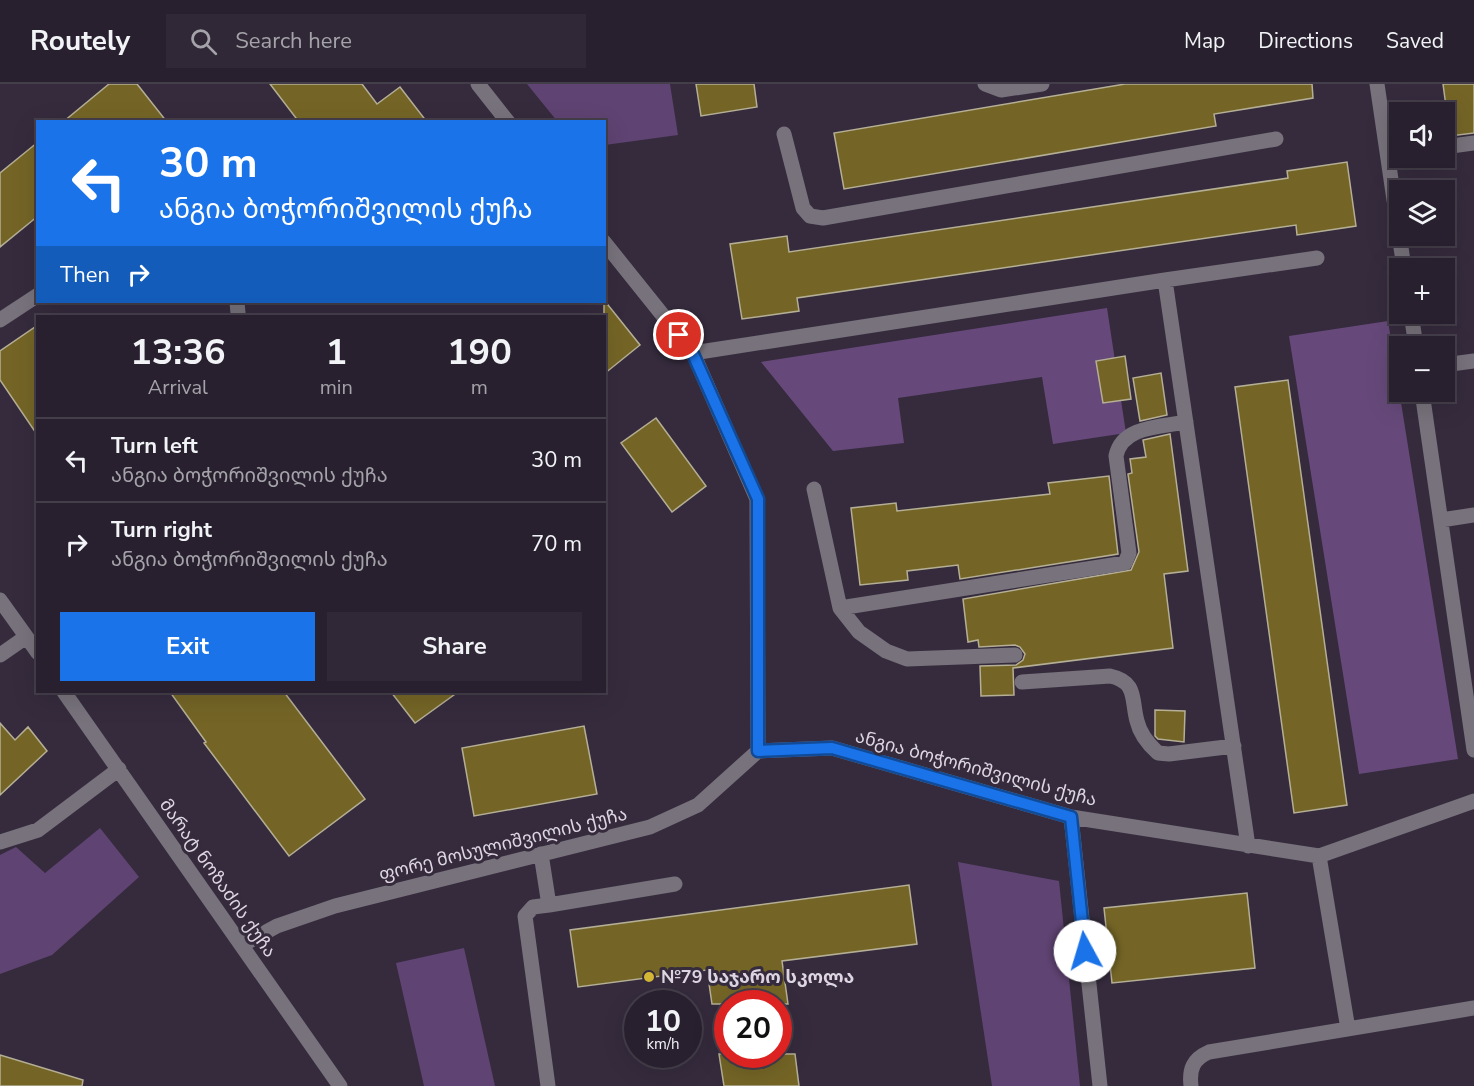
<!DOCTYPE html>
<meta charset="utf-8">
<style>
body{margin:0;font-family:"Nunito Sans","Noto Sans Georgian",sans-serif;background:#302836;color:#f1f3f6;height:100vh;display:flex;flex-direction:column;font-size:22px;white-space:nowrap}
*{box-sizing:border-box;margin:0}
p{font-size:20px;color:#a5a3aa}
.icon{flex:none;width:33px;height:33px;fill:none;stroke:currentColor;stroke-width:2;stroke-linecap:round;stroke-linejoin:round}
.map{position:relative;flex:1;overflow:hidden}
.side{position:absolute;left:36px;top:231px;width:570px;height:378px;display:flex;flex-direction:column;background:#28202e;border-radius:0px;box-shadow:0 6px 24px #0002,0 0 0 2px #443e4a}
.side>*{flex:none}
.guide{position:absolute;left:36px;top:36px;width:570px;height:183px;border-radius:0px;box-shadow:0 6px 24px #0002,0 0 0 2px #443e4a;background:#1a73e8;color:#fff;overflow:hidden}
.fabs{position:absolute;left:1389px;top:18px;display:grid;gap:12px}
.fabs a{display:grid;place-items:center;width:66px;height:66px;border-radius:0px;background:#28202e;box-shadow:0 6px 24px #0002,0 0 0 2px #443e4a;font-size:30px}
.speed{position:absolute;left:624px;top:906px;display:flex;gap:12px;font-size:30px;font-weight:700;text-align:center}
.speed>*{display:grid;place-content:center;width:78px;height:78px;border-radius:50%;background:#28202e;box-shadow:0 6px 24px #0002,0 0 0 2px #443e4a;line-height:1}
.speed small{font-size:15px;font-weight:400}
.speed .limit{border:9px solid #d22;background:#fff;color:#111}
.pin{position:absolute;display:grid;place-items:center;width:51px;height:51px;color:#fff;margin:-26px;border:3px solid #fff;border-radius:50%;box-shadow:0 2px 6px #0007}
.me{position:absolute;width:66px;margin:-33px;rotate:354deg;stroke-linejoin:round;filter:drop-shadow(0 0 4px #0008)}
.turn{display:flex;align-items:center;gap:21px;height:126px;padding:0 24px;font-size:27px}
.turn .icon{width:78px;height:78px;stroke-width:2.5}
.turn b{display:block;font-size:42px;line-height:51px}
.then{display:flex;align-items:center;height:57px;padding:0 24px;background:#0003;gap:12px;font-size:22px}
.eta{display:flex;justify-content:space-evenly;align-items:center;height:102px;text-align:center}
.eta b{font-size:36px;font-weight:700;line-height:42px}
.primary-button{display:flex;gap:12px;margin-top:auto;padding:12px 24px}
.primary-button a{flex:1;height:69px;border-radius:0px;background:#1a73e8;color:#fff;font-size:24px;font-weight:700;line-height:69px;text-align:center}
.primary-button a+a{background:#302836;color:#f1f3f6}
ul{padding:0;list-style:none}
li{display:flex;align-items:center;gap:18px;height:84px;padding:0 24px;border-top:2px solid #443e4a}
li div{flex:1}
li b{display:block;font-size:22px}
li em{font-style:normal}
header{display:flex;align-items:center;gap:36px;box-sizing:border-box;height:84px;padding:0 30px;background:#28202e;border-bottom:2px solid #443e4a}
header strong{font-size:28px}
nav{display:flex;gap:33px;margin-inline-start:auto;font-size:21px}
.search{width:420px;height:54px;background:#302836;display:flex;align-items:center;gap:15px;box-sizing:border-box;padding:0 21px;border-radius:0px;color:#a5a3aa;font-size:22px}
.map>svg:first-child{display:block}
</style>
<header>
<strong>Routely</strong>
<div class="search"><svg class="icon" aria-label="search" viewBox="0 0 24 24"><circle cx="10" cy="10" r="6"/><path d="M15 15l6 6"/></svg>Search here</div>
<nav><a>Map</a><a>Directions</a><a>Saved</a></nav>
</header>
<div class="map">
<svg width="1474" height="1002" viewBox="0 0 1474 1002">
<rect width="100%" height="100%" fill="#352b3d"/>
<!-- green -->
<path fill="#5f4372" d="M527,0H670L678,51L605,61L604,38L557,37Z
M100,744L139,793L52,871L0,890V771L16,763L45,789Z
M958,778L1059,797L1080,1002H992Z
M464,864L495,1002H424L396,879Z"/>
<!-- forest -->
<path fill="#66497a" d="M1107,224L1126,349L1053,360L1042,293L898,314L904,359L833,367L761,278Z
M1388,237L1458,675L1359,690L1289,252Z"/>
<!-- building -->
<path fill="#746526" stroke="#b5af96" stroke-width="1.5" d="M109,0H137L167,38H63Z
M270,0H362L377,20L400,3L427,38H299Z
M696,0H754L757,23L701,32Z
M1125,0H1312L1313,14L1214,30L1216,42L844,105L834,49Z
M1443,0H1474V49L1450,52Z
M38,58V132L0,163V89Z
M1347,78L1356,142L1297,151L1296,141L797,214L799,227L742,235L730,160L787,152L789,168L1288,94L1287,87Z
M604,216L640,261L604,290Z
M38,241V352L0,296V267Z
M1125,272L1131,315L1103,319L1096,277Z
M1161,289L1167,331L1140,337L1133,294Z
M1288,296L1347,721L1294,729L1235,303Z
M656,334L706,402L672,428L621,359Z
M1170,350L1188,487L1164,490L1173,564L1013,584L1014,611L981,612L980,582L1016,581L1023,576L1025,570L1020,563L1015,561L979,563L978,556L968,558L963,515L1131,486L1139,468L1128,390L1132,389L1130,375L1146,373L1143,356Z
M1109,392L1118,470L960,495L958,481L907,487L908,496L860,501L851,424L896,419L897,427L1050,410L1048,399Z
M170,608H284L365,715L289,772L204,659L206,658Z
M391,608H458L415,639Z
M1155,626L1185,627L1184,658L1158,655L1155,652Z
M0,639L15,656L28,643L47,667L0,711Z
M584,642L597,710L474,732L462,664Z
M909,801L917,860L782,877L788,920H712L707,886L578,903L570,846Z
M1247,809L1255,884L1112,899L1104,824Z
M719,970H795L799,1002H724Z
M0,971L83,996L82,1002H0Z"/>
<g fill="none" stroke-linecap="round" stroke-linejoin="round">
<!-- minor -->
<path stroke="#77727b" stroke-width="15" d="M478,0L508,38
M985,0L1001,6L1042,0
M1377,0L1404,184
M784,50L803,124L810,132L823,134L1276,55
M1444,63L1474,59
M604,158L693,269L757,415L758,667
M1165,196L1317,174
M237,218L238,229
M1411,230L1416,262
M0,236L38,211
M693,269L1165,196L1248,762
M1444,281L1474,277
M1422,308L1474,666
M814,405L840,524L859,548L886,567L907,575L1015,571
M1441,436L1474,431
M0,516L38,569
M840,524L1125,479L1129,469L1116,372C1122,342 1161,343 1186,338
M0,571L26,553
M1022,598L1110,592C1138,598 1131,616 1137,637C1140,650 1148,660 1158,669L1169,670L1234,662
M64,608L340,1002
M758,667L832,664L1071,733L1319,772L1474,717
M1071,733L1100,1002
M0,758L38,746L119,685
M541,770L549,821L533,823L525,832L548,1002
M1319,772L1348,945
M549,821L675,800
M242,861L277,842L335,822L650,743L698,721L758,667
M1191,1002C1189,985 1193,975 1209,968L1474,924"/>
</g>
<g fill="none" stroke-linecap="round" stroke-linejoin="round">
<!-- route casing -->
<g stroke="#114b97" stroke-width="15">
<path id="route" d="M679,251L693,270L758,415V667L832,664L1071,733L1085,867"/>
</g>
<!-- route -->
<use href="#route" stroke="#1a73e8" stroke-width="10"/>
</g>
<!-- markers -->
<circle fill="#d4b635" stroke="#352b3d" stroke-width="2" cx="649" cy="893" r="6"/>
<g text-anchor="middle" stroke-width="6" stroke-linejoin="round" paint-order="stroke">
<!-- street labels -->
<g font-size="18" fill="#ddd6e2" stroke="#352b3d">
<text transform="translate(976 684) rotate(15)" y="6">ანგია ბოჭორიშვილის ქუჩა</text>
<text transform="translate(503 760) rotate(-14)" y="6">ფორე მოსულიშვილის ქუჩა</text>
<text transform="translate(218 794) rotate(55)" y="6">მარატ ნოზაძის ქუჩა</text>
</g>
<!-- poi labels -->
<g font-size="18" font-weight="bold" fill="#ddd6e2" stroke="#352b3d" text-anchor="start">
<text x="661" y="899">№79 საჯარო სკოლა</text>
</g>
</g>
</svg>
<div class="fabs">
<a><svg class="icon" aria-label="sound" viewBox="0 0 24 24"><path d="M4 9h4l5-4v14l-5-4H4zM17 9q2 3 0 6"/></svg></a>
<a><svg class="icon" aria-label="layers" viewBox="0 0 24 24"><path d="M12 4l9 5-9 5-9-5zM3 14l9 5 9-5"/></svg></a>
<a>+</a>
<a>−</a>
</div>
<div class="speed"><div>10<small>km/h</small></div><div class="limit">20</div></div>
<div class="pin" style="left:679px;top:251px;background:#d93025"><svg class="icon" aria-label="arrive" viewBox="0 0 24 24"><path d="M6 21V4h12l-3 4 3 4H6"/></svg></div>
<svg class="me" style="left:1085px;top:867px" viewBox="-20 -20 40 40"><circle r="19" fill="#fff"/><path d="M0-13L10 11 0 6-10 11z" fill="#1a73e8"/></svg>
<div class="guide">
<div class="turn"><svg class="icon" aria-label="left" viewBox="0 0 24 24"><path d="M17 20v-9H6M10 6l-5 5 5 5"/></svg><div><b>30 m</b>ანგია ბოჭორიშვილის ქუჩა</div></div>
<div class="then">Then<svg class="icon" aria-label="right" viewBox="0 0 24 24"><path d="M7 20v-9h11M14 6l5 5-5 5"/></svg></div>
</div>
<section class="side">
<div class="eta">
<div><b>13:36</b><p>Arrival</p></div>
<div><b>1</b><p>min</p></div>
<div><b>190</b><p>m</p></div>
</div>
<ul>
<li><svg class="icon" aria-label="left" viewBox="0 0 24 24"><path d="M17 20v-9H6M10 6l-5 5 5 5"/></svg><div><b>Turn left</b><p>ანგია ბოჭორიშვილის ქუჩა</p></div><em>30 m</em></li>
<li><svg class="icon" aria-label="right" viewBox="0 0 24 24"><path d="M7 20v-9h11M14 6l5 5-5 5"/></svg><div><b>Turn right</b><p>ანგია ბოჭორიშვილის ქუჩა</p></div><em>70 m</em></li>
</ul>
<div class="primary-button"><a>Exit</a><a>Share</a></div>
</section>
</div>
